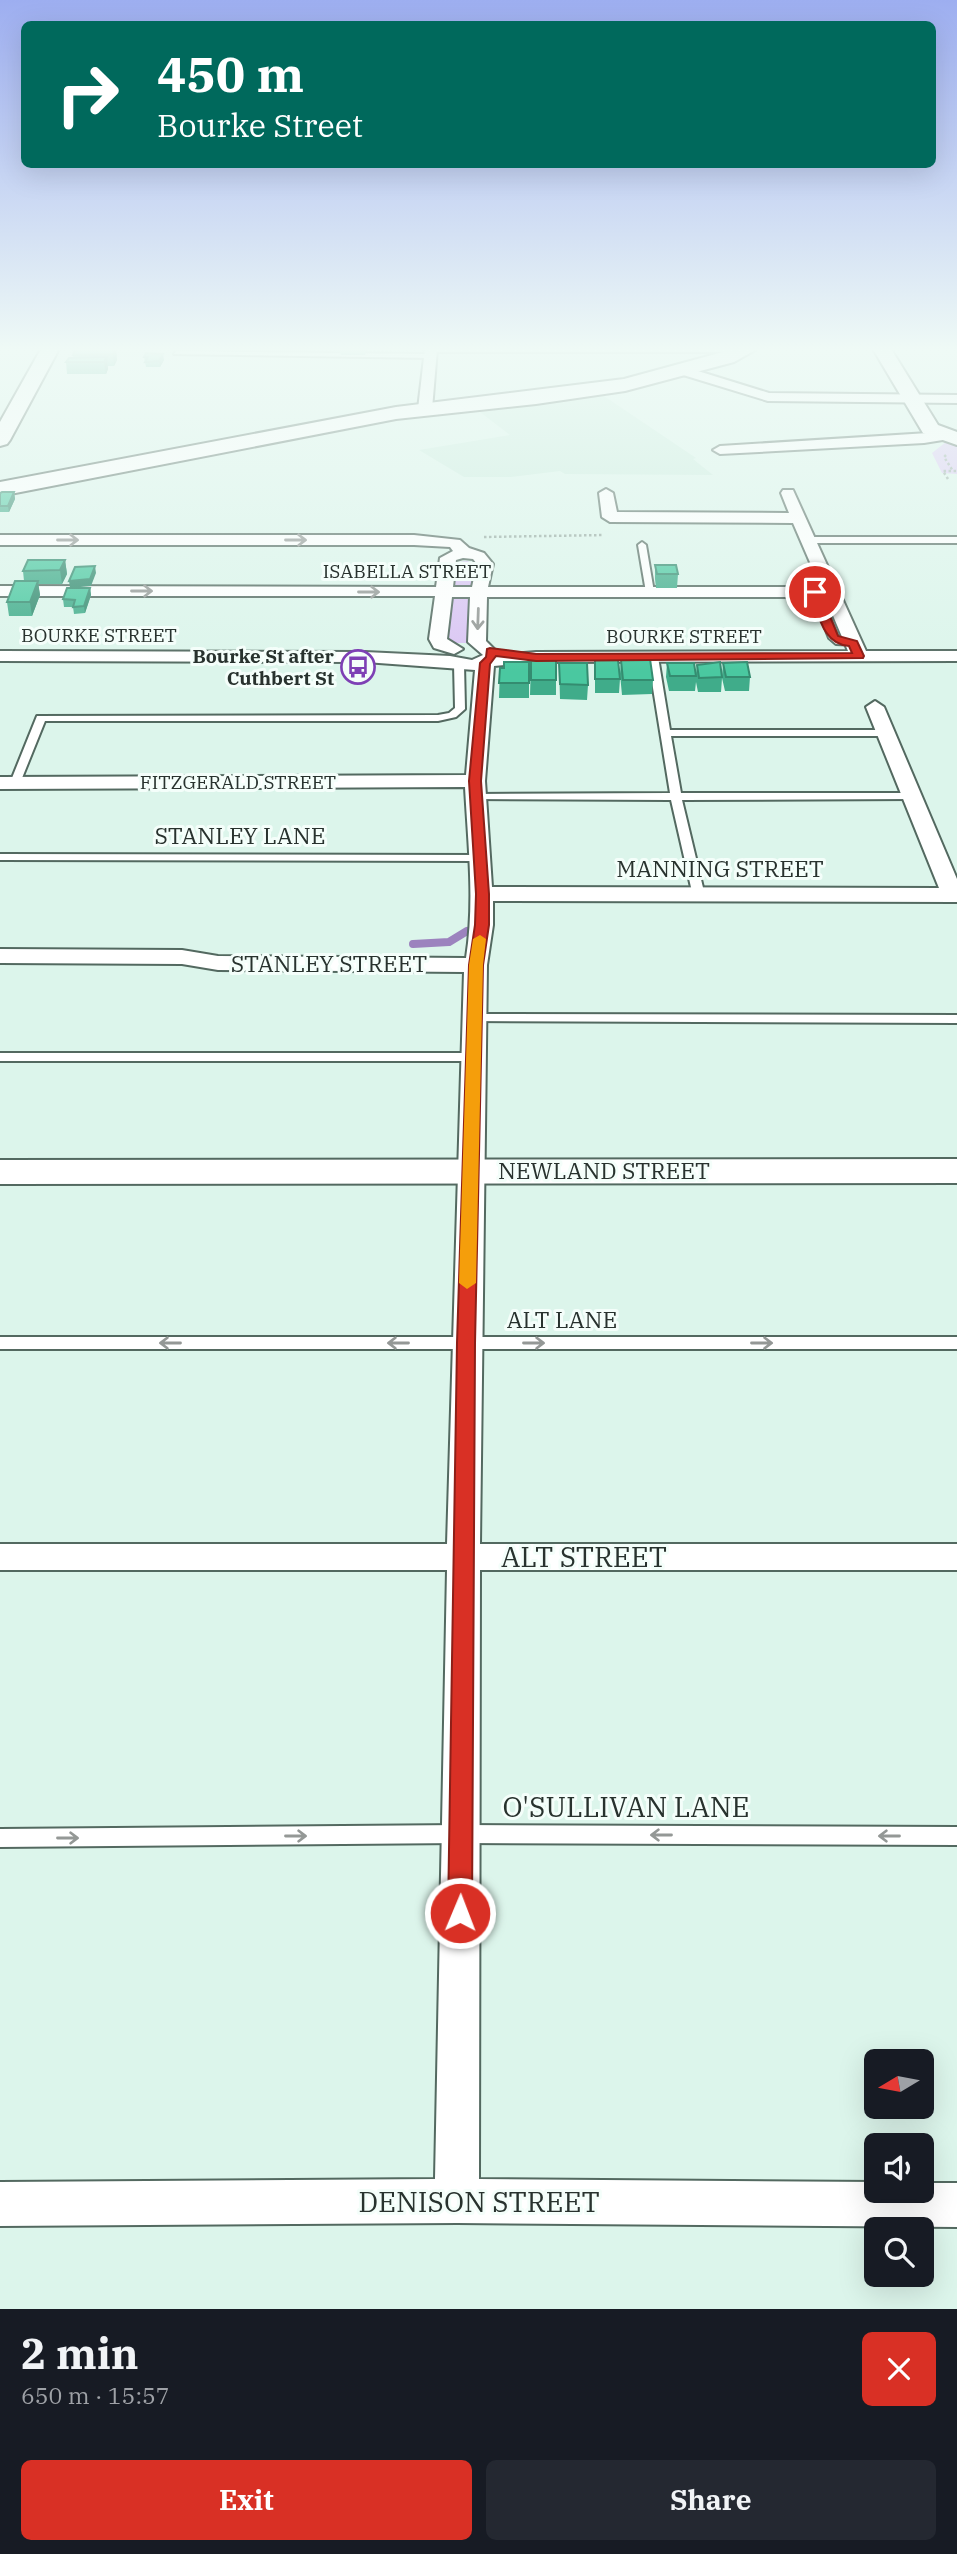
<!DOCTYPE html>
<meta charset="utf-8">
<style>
body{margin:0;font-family:"IBM Plex Serif",serif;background:#242831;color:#f1f3f6;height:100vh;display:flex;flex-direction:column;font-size:26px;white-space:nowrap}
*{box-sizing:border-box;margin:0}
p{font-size:23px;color:#9ea1a6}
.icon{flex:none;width:38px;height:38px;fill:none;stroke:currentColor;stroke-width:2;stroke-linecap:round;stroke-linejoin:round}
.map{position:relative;height:2309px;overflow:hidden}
.side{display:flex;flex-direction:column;background:#171b24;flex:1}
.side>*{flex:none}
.hud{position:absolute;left:21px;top:21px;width:915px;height:147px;border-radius:10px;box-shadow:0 7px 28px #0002;background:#00695c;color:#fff;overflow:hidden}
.needle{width:46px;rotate:260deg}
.fabs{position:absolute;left:864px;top:2049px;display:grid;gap:14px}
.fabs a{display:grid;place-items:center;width:70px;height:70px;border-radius:10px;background:#171b24;box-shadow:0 7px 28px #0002;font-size:35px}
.pin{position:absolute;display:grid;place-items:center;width:60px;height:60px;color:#fff;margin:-30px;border:4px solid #fff;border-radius:50%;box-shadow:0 2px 7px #0007}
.me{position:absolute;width:77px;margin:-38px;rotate:1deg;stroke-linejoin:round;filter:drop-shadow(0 0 5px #0008)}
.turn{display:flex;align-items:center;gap:24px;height:147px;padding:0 21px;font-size:32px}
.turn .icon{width:91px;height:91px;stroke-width:2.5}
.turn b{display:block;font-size:49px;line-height:60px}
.round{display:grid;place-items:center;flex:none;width:74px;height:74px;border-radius:10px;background:#242831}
.headline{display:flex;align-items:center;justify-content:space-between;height:119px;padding:0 21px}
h1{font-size:42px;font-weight:800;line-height:52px}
.action{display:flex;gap:14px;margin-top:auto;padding:14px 21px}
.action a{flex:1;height:80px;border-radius:10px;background:#d93025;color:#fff;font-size:28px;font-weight:800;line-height:80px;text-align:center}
.action a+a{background:#242831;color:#f1f3f6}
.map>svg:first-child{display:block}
</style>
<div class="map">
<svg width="957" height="2309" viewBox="0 0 957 2309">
<rect width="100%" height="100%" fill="#dcf5eb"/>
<!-- built -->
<path fill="#cbecde" d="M72,349H402L401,358L68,356Z
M604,396L696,458L693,459L713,475L565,474L560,471L511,477H464L419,450L510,435L480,412Z"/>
<!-- green -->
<path fill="#dac5f4" d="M946,442L957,443V474L942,473L932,453Z
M467,561L475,565V584L466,588L452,586L453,563Z
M462,596L473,598L469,643H453L448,636L450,600Z"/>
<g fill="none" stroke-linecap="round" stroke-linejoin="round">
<!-- stream -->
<path stroke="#9c83be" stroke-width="8" d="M413,944L449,942L467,931"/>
<!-- lane casing -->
<g stroke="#536960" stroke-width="4">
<path id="lane" d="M428,349H747L748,350L745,352H430Z
M176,351L430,354L433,356L430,358L174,354Z
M957,537V543H810L806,540L810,537Z
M642,542L646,545L654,592L650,595L646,592L638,545Z
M809,574L813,577L838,637L841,639L856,641V645L836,644L829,638L805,577Z
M653,654L658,657L670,730H885L890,733L885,736H671L681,793H912L917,796L912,799L682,800L705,896L699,899L693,896L671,800L472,799L471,797L476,794L670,793L648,657Z
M459,661L464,664L465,709L456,717L438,721H45L20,783L15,786L10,783L37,716L438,715L449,713L455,708L454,664Z
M0,854L481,855L487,858L481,861L0,860Z
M474,1014L957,1015V1023L469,1021L468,1018Z
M0,1053H473L480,1057L473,1061H0Z
M0,1337H957V1349H0Z
M461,1825L957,1827V1845L461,1843L0,1847V1829Z"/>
</g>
<!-- street casing -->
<g stroke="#536960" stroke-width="4">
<path id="street" d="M425,349H437L432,409L425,413L418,409Z
M685,367L769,393L957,395V403L768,401L680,374L679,371Z
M944,432L949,433V439L924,443L720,454L713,450L720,446Z
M606,489L613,493L617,512L789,513L781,493L783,490H793L866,651H957V661L536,662L494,666L485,781L492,887L939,888L866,707L875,701L884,707L957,879V902L493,901V925L487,965L480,1544H957V1570H480L479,2179L877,2182V2191H922V2183H957V2227L457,2223L0,2226V2182L435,2179L447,1570H0V1544H447L464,972L218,970L182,964L0,963V949L182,950L218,956L466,958C475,901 468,844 465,787L0,789V777L466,775L475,670L365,662L0,661V651L365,652L450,656L472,660L483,655L468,642L470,597H452L447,639L463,649L454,654L434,648L429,639L435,596H0V586L436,587L440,558L453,551L450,547L414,545H0V535H414L460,540L469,548L484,553L493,564L488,587H815L822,590L793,523L610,522L602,517L599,493ZM463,558L473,559L477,564L472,587H453L456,560ZM823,592L848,651L536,652L500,655L486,641L487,597H815Z"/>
</g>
<!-- secondary casing -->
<g stroke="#536960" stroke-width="4">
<path id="secondary" d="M41,349H59L10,440L7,444L0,446V422Z
M734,349H757L734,362L625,391L536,404L396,419L0,496V482L396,407L624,379Z
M873,349H891L938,425L957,432V445L923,433Z
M957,1159V1183L0,1184V1160Z"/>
</g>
<!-- path -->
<path stroke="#93a69e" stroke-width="2.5" stroke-dasharray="2.5 2.5" stroke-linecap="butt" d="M946,455L944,457L953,471
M948,479L943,471H957
M484,537L604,535"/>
<!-- lane -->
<use href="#lane" fill="#fff" fill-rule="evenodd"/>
<!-- street -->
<use href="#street" fill="#fff" fill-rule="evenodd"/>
<!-- secondary -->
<use href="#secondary" fill="#fff" fill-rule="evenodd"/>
</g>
<!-- wall -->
<path fill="#40ac8a" d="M116,349L117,360L114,366H108V369L106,374H67L66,362L73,358V355Z
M333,349H366L365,355H341L340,352H333Z
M146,353L164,360L160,367H146L144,357Z
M14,492L15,499L9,512H0V493Z
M65,560L67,574L62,584H38L40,595L32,616H9L7,602L24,581L23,571Z
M655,565L678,574L677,588H656L655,579Z
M90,588L91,595L85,613L74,614L73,607H64L63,599Z
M556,659V695H530L531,661Z
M595,660L620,679L619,693H595Z
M621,660L653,680L652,694L622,695L620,674Z
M529,662V698H499L500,668Z
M559,663L588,685L587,700L560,699Z
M667,663L696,673L697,665L722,677L723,663L750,677L749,691H725L722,678L721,692H698L696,682L695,691H669L666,677Z"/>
<!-- shaded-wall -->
<path fill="#348c70" d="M116,349L117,360L114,366L113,354Z
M163,354L164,360L160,367L159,361Z
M107,357L108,369L106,374L104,362Z
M14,492L15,499L9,512L8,506Z
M65,560L67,574L62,584L60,570Z
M95,566L96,573L91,586L70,588L69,581Z
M38,581L40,595L32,616L30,602Z
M90,588L91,595L85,613L84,606Z"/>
<!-- building -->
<path fill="#4ac8a0" stroke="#348c70" stroke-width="2" d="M76,349H116L113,354L73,355Z
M146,353L163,354L159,361L145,362L148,357H144Z
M107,357L104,362H66L69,358Z
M2,492H14L8,506H0V493Z
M28,560H65L60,570L23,571Z
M655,565H676L678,574H657Z
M95,566L90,579L69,581L75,567Z
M15,581H38L30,602H7Z
M67,588H90L84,606L73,607L75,600L63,599Z
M556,659V680H531V661Z
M650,659L653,680H623L621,660Z
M595,660H618L620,679H595Z
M504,662H529V683H499L500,668H504Z
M720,662L722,677L699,678L697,665Z
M747,662L750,677H726L723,663Z
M559,663H587L588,685L560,684Z
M667,663H694L696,676H670Z"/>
<!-- one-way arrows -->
<defs><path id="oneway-shaft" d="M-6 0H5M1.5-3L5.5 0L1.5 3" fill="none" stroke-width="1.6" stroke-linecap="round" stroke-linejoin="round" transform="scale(1.75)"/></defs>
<g stroke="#949896">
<use href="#oneway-shaft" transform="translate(68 540)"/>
<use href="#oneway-shaft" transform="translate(296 540)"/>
<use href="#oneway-shaft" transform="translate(142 591)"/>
<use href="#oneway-shaft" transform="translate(369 592)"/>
<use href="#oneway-shaft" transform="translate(478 619) rotate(92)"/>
<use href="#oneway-shaft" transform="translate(170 1343) rotate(180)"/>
<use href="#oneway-shaft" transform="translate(398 1343) rotate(180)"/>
<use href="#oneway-shaft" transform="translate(534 1343)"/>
<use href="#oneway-shaft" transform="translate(762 1343)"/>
<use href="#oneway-shaft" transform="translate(661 1835) rotate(-180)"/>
<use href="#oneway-shaft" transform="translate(296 1836)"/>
<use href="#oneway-shaft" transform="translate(889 1836) rotate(-180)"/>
<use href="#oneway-shaft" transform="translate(68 1838)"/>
</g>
<!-- sky -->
<linearGradient id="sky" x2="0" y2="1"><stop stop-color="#9daef0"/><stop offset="0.52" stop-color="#effaf6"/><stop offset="1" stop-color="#effaf6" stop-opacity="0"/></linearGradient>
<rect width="957" height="672" fill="url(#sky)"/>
<!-- route -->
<path fill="#d93025" stroke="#8d1f18" stroke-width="2" d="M815,589L820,592L838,636L857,641L864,656L863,658L536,661L496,656L490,664L481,781L489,894V925L483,965L475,1343L472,1913L469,1921L460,1924L452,1921L448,1913L457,1343L469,965L475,925L476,894L469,781L480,663L486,657L487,649L490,648L536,654L852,653L849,646C822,644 819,614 810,592Z"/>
<!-- slow -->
<path fill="#f59e0b" d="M480,935L486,939L483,965L476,1283L467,1289L459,1283L469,965L473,939Z"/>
<!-- icons -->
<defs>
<g id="bus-ring" transform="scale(1.75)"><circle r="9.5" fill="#f4fefa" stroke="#7e40b5" stroke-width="1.5"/><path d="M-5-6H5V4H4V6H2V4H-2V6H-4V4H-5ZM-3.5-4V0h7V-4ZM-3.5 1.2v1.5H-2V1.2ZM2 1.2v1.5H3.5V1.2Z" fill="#7e40b5"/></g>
</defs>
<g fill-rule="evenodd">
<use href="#bus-ring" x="358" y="667"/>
</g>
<g text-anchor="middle" stroke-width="6" stroke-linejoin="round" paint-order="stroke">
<!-- far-street labels -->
<g font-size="19" fill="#28322e" stroke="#f4fefa">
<text x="407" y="578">ISABELLA STREET</text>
<text x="99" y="642">BOURKE STREET</text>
<text x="684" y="643">BOURKE STREET</text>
<text x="238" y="789">FITZGERALD STREET</text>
</g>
<!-- far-poi labels -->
<g font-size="19" font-weight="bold" fill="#28322e" stroke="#f4fefa" text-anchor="end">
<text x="334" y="663">Bourke St after<tspan x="334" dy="22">Cuthbert St</tspan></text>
</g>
<!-- street labels -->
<g font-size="23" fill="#28322e" stroke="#f4fefa">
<text x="240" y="844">STANLEY LANE</text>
<text x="720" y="877">MANNING STREET</text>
<text x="329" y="972">STANLEY STREET</text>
<text x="604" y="1179">NEWLAND STREET</text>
<text x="562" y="1328">ALT LANE</text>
</g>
<!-- near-street labels -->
<g font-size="28" fill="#28322e" stroke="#f4fefa">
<text x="584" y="1567">ALT STREET</text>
<text x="626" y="1817">O'SULLIVAN LANE</text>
<text x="479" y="2212">DENISON STREET</text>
</g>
</g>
</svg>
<div class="fabs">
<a><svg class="needle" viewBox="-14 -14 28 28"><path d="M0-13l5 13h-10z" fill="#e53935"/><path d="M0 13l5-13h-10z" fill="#9ea1a6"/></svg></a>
<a><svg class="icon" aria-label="sound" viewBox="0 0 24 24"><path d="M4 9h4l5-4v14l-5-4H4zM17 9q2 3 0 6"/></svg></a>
<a><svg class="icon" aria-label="search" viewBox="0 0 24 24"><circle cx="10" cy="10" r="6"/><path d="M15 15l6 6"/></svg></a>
</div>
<div class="pin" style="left:815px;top:592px;background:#d93025"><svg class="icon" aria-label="arrive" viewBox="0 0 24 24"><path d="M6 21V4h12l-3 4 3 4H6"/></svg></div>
<svg class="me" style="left:460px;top:1913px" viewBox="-20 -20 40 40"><circle r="17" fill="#d93025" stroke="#fff" stroke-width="3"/><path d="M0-11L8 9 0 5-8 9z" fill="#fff"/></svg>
<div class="hud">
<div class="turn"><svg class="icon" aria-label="right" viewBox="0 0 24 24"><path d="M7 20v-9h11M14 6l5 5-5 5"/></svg><div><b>450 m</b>Bourke Street</div></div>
</div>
</div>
<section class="side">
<div class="headline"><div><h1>2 min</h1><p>650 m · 15:57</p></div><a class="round" style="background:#d93025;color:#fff"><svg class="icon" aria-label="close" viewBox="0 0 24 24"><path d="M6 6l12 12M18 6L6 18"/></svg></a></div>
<div class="action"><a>Exit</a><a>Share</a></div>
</section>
